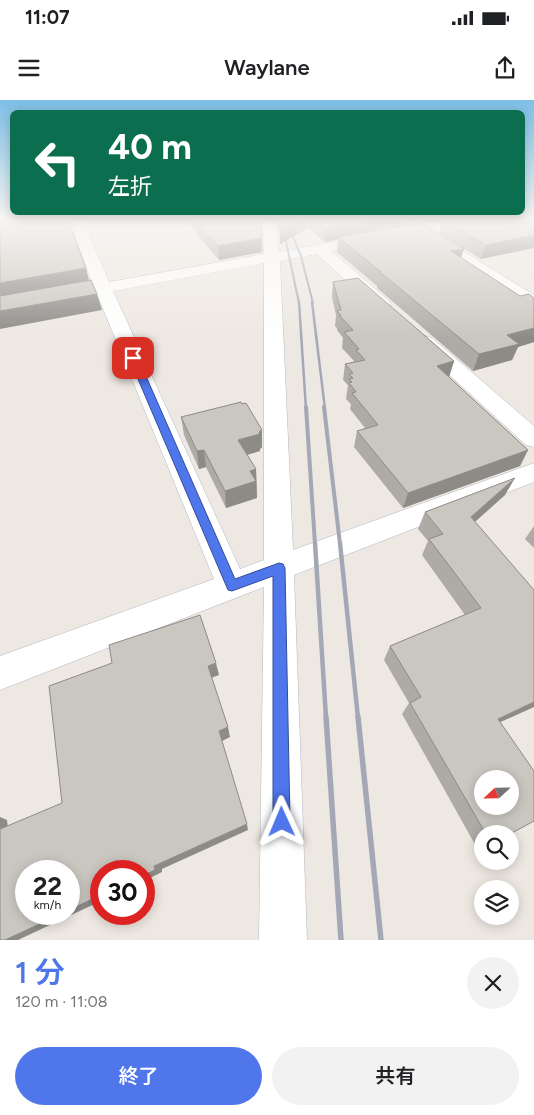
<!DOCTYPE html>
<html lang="ja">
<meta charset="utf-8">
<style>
body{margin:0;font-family:Figtree,"Noto Sans JP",sans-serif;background:#f2f2f2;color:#202124;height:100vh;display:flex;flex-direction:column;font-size:19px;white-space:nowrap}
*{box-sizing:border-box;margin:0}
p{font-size:16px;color:#757577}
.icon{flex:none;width:28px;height:28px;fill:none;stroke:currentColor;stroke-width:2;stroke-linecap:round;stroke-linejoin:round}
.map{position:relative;height:840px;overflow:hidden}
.drawer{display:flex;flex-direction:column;background:#fff;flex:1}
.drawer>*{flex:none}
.top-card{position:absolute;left:10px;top:10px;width:515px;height:105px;border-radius:8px;box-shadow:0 2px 12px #0003;background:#0b6e4f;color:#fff;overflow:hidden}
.needle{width:32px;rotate:248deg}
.tools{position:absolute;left:474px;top:670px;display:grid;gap:10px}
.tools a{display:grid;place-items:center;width:45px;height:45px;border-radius:50%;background:#fff;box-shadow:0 2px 12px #0003;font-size:25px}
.speed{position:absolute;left:15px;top:760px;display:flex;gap:10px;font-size:25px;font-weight:700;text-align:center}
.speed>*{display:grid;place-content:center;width:65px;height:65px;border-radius:50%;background:#fff;box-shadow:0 2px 12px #0003;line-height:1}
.speed small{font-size:12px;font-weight:400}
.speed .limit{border:8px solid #d22;background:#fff;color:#111}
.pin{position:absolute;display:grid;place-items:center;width:42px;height:42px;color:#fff;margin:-21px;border-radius:10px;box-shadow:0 2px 8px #0006}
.me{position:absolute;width:55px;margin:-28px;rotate:359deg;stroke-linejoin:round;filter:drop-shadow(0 0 4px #0008)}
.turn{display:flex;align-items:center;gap:18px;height:105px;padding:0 15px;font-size:22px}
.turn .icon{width:65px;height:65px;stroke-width:2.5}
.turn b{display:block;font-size:35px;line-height:42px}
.round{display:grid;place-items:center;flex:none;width:52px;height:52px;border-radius:26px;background:#f2f2f2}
.summary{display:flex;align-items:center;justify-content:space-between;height:85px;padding:0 15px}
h1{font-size:30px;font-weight:600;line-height:38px;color:#5076ec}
.button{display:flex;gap:10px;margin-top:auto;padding:10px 15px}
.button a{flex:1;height:58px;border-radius:30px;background:#5076ec;color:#fff;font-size:20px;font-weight:600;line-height:58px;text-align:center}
.button a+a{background:#f2f2f2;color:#202124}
.status{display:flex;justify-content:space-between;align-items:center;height:35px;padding:0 25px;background:#fff;direction:ltr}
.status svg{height:14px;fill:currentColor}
header{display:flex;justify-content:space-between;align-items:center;height:65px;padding:0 15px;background:#fff;font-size:22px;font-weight:600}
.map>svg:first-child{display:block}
</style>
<div class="status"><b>11:07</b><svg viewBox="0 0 49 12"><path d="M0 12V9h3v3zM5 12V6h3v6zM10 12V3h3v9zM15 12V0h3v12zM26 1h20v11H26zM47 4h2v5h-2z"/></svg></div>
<header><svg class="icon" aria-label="menu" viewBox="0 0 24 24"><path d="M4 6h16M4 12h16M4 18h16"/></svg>Waylane<svg class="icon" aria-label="share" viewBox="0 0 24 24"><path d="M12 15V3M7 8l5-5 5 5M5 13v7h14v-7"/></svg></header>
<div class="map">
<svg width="534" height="840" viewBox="0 0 534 840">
<rect width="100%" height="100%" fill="#eee8e2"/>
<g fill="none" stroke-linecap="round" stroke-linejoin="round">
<!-- street casing -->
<g stroke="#b5b8c0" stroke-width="1">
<path id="street" d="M69,120H83L109,182L264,154L263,130L258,120H272L277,130L279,152L454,120H484L477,124L432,132L534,195V208L528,207L425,139L423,136L424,134L331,151L388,200L391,204L388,208L382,209L376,208L317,154L280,161L293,450L534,363V382L294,475L307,840H259L264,487L0,590V556L214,479L97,194L0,212V202L93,185ZM264,163V460L240,469L113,191Z
M425,236L432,238L534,326V347L526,345L418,246L415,242L418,238Z"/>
</g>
<!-- street -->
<use href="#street" fill="#fff" fill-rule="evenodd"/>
<!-- rail-far4 -->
<path stroke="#a4a8b6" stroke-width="2" d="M276,120L286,142L299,203
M286,120L301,156L313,203"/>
<!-- rail-far3 -->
<path stroke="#a4a8b6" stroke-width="2.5" d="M299,202L306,309
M312,202L325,309"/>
<!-- rail-far2 -->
<path stroke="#a4a8b6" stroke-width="4" d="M306,307L315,444
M324,307L340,444"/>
<!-- rail-far1 -->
<path stroke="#a4a8b6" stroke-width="4.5" d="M315,443L326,618
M340,443L358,618"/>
<!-- rail -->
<path stroke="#a4a8b6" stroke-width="5.5" d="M326,617L341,840
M358,617L381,840"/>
</g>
<!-- wall -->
<path fill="#aeaaa5" d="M185,120H261L262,152L219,160Z
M274,120H412L407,123L406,125L461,158L520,196L534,198V242L518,247L512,260L473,271L377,188V186L337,152L338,139L325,142L308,128L280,144L279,130Z
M415,120H442L424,123Z
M442,120H534L481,159L439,133Z
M333,182L454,261L449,277L528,350L520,366L403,408L354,347L357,331L365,328L350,309L351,304L346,299L348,285L343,280L345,264L353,262L354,261L342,248L343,238L337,230V228L335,226L336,215L332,197Z
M181,317L262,330V347L260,349V351L247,355L256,369L257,398L226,408L206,367L199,369L184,335Z
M505,395L475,422L500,622L510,734H482V747L477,748L402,614L409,603L384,560L390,546L465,515L422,455L428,441L418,429L425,412Z
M534,426V448L525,439Z"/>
<!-- shaded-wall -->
<path fill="#8d8b86" d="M298,120H309L308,128L280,144V130Z
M368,120H412L407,123L406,127L338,137V139L325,142L326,128Z
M425,120H442L424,123Z
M534,135V148L481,159L486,145Z
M262,138V152L219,160L218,146Z
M464,149L459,164L451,151Z
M86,168L90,184L0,200V183Z
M97,194L102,210L0,229V211Z
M534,228V242L518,247L512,260L473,271L479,254L507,235Z
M454,261L449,277L437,266Z
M262,330V347L260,349V351L239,357L238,340L259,332Z
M204,350L206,367L199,369L197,351Z
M528,350L520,366L403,408L408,393Z
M256,369L257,398L226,408L225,391L250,371Z
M515,378L505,395L462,433L471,417Z
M216,563L219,575L211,578L208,566Z
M534,602V607L485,629L498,619Z
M228,627L230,637L222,641L219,631Z
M0,717L7,720L9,737L0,735Z
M247,724L248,730L162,769V772L144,781V775L154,766Z
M101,795V801L18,840H5L61,814H69V810Z"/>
<!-- building -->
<path fill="#cac6c0" stroke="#8d8b86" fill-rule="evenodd" d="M0,120H68L86,168L0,183Z
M195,120H261L262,138L218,146Z
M280,120H298L280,130Z
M317,120H368L326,128Z
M444,120H534V135L486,145Z
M422,123L464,149L451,151L520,196L529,194L534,198V228L507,235L519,244L479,254L380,172H381L338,137Z
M358,178L454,261L437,266L528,350L408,393L357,331L378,325L352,293L356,292L349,283L352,282L349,279L353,278L349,274L353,273L345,264L365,260L356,250L359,249L344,232L353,230L339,215H341L337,211L341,210L333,182Z
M91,180L97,194L0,211V196Z
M241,302L242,304L246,303L262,330L259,332L260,334L238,340L256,369L250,371L256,381L225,391L204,350L197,351L181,317Z
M515,378L471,417L534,490V602L498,619L534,671V721L510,734H486L410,603L421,597L390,546L481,508L429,439L443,434L425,412ZM482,679H510V706H482Z
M200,515L216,563L208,566L228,627L219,631L247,724L154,766L155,770L144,775V771H101V795L69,810V771H26V814H61L5,840H0V729L62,703L49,586L112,563L109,545Z"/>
<!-- sky -->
<linearGradient id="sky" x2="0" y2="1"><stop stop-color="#7dbfe7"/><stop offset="0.5" stop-color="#f7f5f2"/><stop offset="1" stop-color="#f7f5f2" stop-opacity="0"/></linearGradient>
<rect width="534" height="238" fill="url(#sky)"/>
<!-- route -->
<path fill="#5076ec" stroke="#344d99" d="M130,256L138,258L235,479L279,463L283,464L285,468L290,722L288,729L282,731L276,729L273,722V476L232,491L228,490L129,258Z"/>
</svg>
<div class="tools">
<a><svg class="needle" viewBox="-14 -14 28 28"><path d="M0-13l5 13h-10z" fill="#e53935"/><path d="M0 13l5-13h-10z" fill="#757577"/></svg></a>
<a><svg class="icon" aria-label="search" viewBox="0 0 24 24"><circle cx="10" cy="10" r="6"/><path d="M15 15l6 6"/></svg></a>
<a><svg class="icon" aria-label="layers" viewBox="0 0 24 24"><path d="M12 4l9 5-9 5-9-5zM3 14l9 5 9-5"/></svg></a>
</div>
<div class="speed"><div>22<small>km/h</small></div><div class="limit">30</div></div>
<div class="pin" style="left:133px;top:258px;background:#d93025"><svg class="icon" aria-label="arrive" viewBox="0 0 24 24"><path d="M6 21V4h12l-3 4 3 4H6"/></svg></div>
<svg class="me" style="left:282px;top:722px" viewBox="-20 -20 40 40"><path d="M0-17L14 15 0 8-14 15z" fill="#5076ec" stroke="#fff" stroke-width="4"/></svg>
<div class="top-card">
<div class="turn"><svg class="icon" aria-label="left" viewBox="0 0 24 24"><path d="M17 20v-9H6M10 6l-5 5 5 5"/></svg><div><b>40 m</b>左折</div></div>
</div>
</div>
<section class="drawer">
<div class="summary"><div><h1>1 分</h1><p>120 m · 11:08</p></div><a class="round"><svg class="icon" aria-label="close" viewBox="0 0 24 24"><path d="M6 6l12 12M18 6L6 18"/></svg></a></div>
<div class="button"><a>終了</a><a>共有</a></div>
</section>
